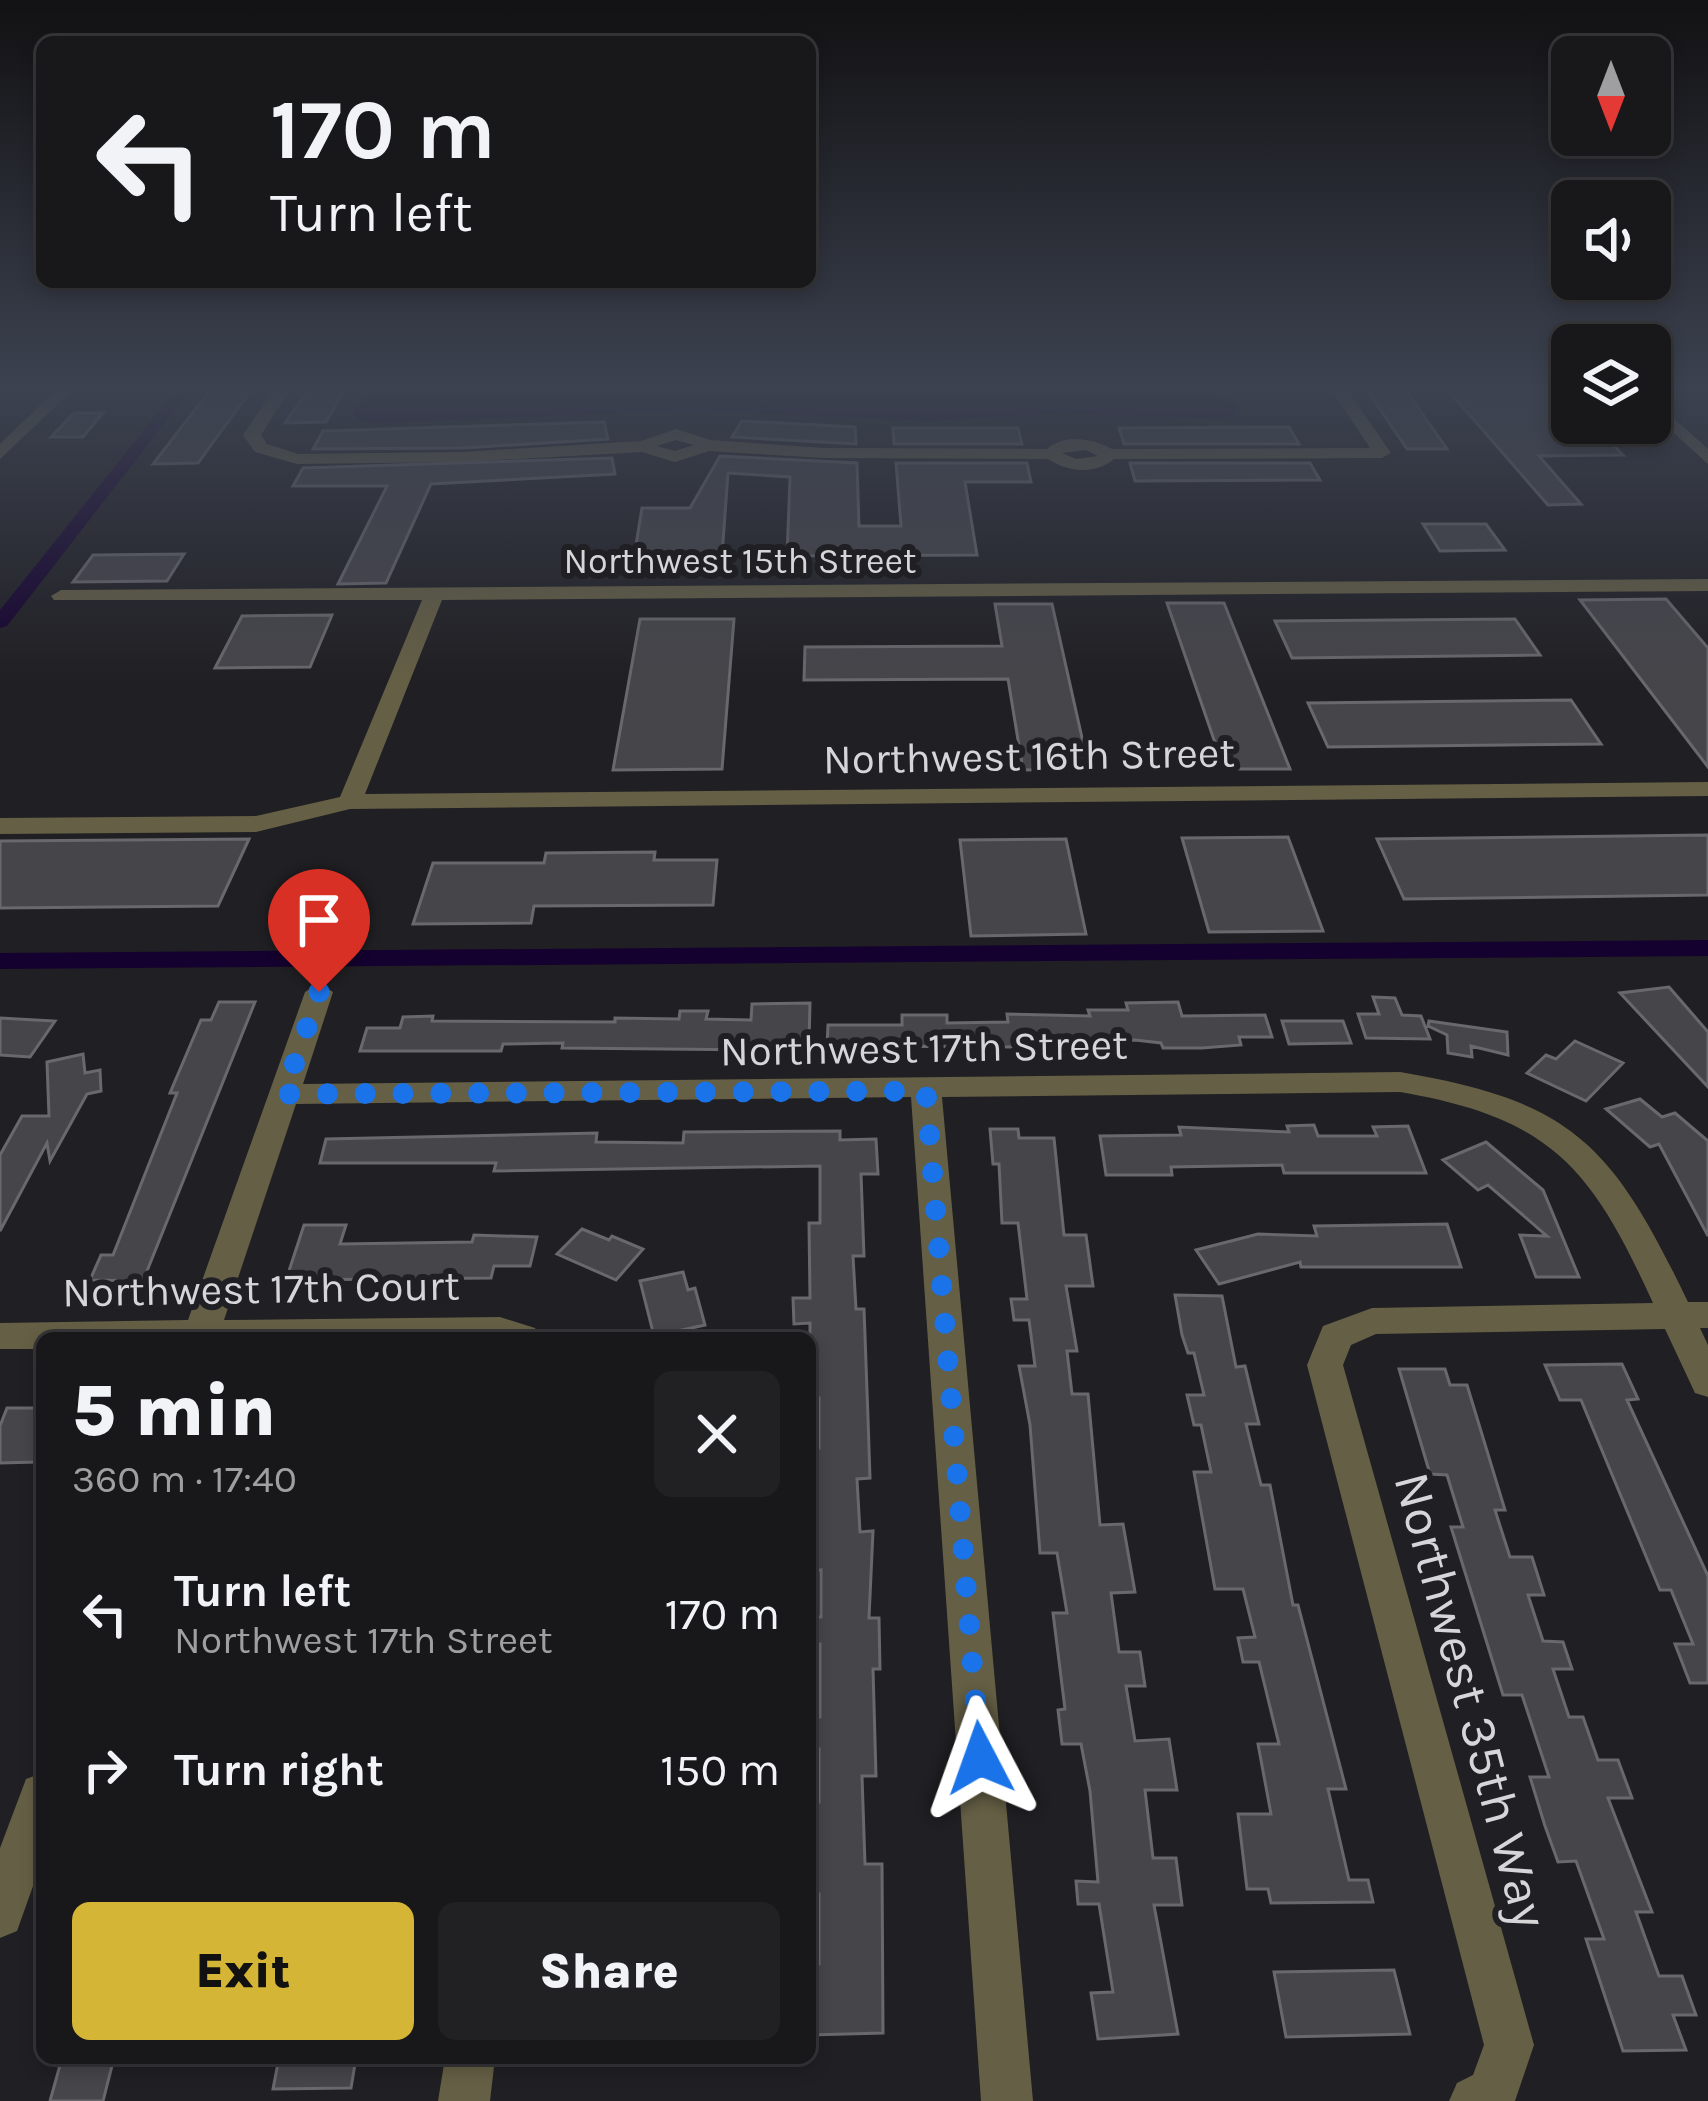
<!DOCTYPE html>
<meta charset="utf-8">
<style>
body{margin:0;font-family:Karla,sans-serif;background:#212023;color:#f1f3f6;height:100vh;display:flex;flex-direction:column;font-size:45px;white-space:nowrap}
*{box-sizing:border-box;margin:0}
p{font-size:39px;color:#9f9fa2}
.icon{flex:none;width:66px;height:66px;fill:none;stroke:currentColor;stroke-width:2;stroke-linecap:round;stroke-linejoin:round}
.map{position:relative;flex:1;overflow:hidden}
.sheet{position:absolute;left:36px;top:1332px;width:780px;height:732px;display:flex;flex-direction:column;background:#18171a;border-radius:18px;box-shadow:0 6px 18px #0003,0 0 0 3px #363639}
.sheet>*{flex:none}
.hud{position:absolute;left:36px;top:36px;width:780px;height:252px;border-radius:18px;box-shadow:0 6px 18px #0003,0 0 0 3px #363639;background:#18171a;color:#f1f3f6;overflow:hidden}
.needle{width:78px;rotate:180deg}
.fabs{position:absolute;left:1551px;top:36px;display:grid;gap:24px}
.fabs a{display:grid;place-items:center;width:120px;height:120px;border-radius:18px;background:#18171a;box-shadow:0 6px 18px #0003,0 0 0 3px #363639;font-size:60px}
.pin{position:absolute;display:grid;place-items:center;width:102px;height:102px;color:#fff;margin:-123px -51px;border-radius:50% 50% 50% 0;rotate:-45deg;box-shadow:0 0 12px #0007}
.pin .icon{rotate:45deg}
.me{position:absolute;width:132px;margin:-66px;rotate:356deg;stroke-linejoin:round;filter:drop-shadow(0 0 9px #0008)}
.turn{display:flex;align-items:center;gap:42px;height:252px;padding:0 36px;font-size:54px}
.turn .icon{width:156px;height:156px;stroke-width:2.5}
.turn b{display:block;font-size:84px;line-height:102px}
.round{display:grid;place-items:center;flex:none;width:126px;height:126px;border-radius:18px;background:#212023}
.head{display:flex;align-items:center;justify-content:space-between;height:204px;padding:0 36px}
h1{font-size:72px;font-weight:800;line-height:90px}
.cta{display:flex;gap:24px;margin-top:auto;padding:24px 36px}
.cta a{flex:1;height:138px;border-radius:18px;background:#d5b535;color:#111;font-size:48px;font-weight:800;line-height:138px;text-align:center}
.cta a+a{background:#212023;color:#f1f3f6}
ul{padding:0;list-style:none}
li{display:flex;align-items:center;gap:36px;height:156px;padding:0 36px}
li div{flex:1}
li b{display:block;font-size:45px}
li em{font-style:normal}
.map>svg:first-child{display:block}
</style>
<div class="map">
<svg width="1708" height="2101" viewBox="0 0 1708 2101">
<rect width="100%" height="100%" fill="#201f23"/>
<!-- water -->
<path fill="#15012f" d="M371,389H1209L1238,405L1236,415L1221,419L1062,413L928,421L693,410L379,423L358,420L353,412Z"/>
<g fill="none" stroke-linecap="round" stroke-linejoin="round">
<!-- canal -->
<path fill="#15012f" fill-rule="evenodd" d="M177,389H191L7,626L0,628V610Z
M1708,940V956L0,969V953Z"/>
</g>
<!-- building -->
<path fill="#46454a" stroke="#69686d" stroke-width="3" d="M211,389H252L198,463L153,464Z
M309,389H345L326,422L285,423Z
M1366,389H1405L1447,449H1407Z
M1447,389H1559L1572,402V423H1592L1623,455L1539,456L1581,504L1548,505Z
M74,413H103L83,437H51Z
M742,421L855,427L856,444L732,437Z
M604,422L608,439L463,448L313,449L323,431Z
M1289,427L1299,444H1124L1119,428Z
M893,428H1018L1022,444H894Z
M720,456L857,463L859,526H901L896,463H1027L1031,482H965L977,555L787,556L790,477L728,473L722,556L634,557L642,508H690Z
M612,458L615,474L431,484L386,583L338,584L387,486H293L303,468Z
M1130,463H1310L1320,480L1135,481Z
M1423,524H1486L1505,550L1440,551Z
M184,554L167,581L73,582L93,555Z
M1666,599L1708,648V767L1580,600Z
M1167,603H1224L1290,769H1224Z
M995,604H1052L1089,769L1023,770L1008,679L804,680L805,647L1002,646Z
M332,615L310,667L215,668L242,616Z
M640,619H734L722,769L613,770Z
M1515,619L1540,655L1292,658L1275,621Z
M1571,700L1601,744L1328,747L1308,703Z
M1708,835V895L1404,899L1377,839Z
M1288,837L1323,931L1209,932L1182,838Z
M249,839L218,906L0,908V841Z
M1066,839L1086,934L971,936L960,840Z
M655,852L654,860H717L713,905L534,906L531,923L413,924L433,863H544L546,853Z
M1669,987L1708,1032V1087L1620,993Z
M1373,997L1395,998L1402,1015L1421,1016L1430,1039L1366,1038L1358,1014H1379Z
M219,1002H255L143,1281L90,1280L101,1255H113L177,1093H170L201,1020H211Z
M1178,1002L1182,1016L1265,1015L1272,1037H1239L1241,1045L1202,1048H1163L1161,1043L1135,1040L1043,1041L1044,1047L827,1046L828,1025H902V1015H947V1023L1008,1022L1007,1014L1090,1016L1088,1010H1128L1126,1003Z
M810,1003L809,1043H775V1050L562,1048L563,1043L503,1044L501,1051H360L367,1028H400L403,1017L433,1016L432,1021L615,1022V1018L679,1019L680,1011H708L706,1019L751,1020L752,1004Z
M0,1018L55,1021L30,1057L0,1055Z
M1282,1021H1343L1351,1043L1289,1044Z
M1429,1021L1507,1032L1508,1055L1471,1046L1472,1057L1448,1053L1447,1035L1428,1026Z
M1575,1041L1623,1063L1586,1101L1527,1073L1546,1055L1556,1059Z
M83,1054L85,1073L100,1070L101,1091L87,1094L50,1161L47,1143L0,1231V1155L22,1116H49L47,1062Z
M1640,1099L1662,1117L1675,1113L1708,1141V1236L1659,1144L1650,1147L1606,1109Z
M1314,1125L1318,1136H1377L1373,1127L1408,1126L1426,1173H1284L1282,1165L1171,1167L1172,1175H1106L1100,1136L1181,1135L1179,1127L1289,1132L1287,1126Z
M990,1129H1018L1019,1138H1054L1064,1235H1086L1093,1286H1066L1077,1351H1067L1072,1394H1088L1100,1525L1123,1524L1135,1592L1111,1593L1119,1652H1140L1145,1686H1126L1135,1741L1169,1739L1177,1790H1145L1153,1858H1176L1182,1905H1154L1178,2034L1098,2039L1091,1993L1113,1992L1099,1904H1078L1076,1881L1098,1882L1090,1791L1081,1744H1062L1058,1710L1065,1709L1053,1613H1067L1057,1553H1040L1030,1425L1019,1366H1035L1029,1320H1014L1011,1299H1027L1018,1223H1002L999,1164H993Z
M840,1131V1140L876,1139L878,1174H861L864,1256H853L856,1309H864L868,1418L870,1478L857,1479L860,1532L873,1531L869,1618H879L880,1669H873L876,1776H862L865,1864H882L883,2033L810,2035V1965L819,1964V1894L810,1895V1802H819V1749H810V1718L820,1717V1644H810V1617H821V1570L810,1571V1448H819V1398H810V1323L794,1324L793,1298H810L809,1223H820V1166L494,1171L496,1163H320L326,1139L597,1133L596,1142L683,1143L684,1132Z
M1486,1142L1543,1190L1579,1277H1536L1520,1235L1547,1236L1488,1185L1478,1190L1443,1160Z
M1447,1224L1461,1267H1301L1300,1262L1219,1284L1196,1250L1258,1234L1317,1236L1314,1226Z
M304,1225H346L340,1244L472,1242L474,1235L537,1237L530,1266H494L491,1278L286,1280Z
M582,1229L609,1240L612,1236L643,1249L616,1280L557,1254Z
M683,1272L688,1290L695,1288L705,1325L654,1336L640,1281Z
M1175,1295L1222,1296L1236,1367L1245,1366L1259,1424H1246L1261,1485H1270L1293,1605H1298L1346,1789H1328L1349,1880H1368L1373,1902L1271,1903L1268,1889H1247L1238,1814H1271L1258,1744H1279L1259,1662H1243L1238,1638L1255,1637L1243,1589H1215L1194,1472H1211L1201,1425H1194L1187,1395H1204L1194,1353H1188L1182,1335Z
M1622,1364L1638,1399L1627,1400L1708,1576V1683H1690L1675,1644H1693L1671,1590H1660L1581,1400H1560L1545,1365Z
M1399,1369H1445L1450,1385H1467L1505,1510H1495L1510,1557H1532L1544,1595H1528L1543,1641L1563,1642L1572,1669H1553L1569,1717H1583L1598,1760H1618L1632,1798H1608L1652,1912H1636L1659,1976H1682L1696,2015H1673L1686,2050L1623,2051L1586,1939H1604L1576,1861L1558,1862L1545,1826L1530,1777H1549L1522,1695H1503L1451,1527H1463L1447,1475L1430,1474Z
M7,1408H42V1450L37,1462L0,1463V1426Z
M1394,1970L1410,2034L1286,2037L1274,1972Z
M62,2058H114L103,2101H50Z
M279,2058H356L351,2088L273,2089Z"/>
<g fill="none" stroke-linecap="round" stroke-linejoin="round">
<!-- minor -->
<path fill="#655f45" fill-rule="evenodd" d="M57,389H74L0,459V444Z
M274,389H290L261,435L267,444L298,454L463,452L641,441L676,429L710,440L824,448L1047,449C1066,433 1092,439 1112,449L1370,448L1331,389H1347L1391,453L1382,458L1114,459C1095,475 1068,472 1048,459L824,458L709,451L675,462L642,452L463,462L297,464L255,452L243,435ZM676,440L694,445L675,451L657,446ZM1086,450L1098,456L1076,459L1062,453Z
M1650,397L1708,449V464L1650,411Z
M1708,579V591L442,600L365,794L1708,782V796L350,809L256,832L0,834V818L256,816L340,797L422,600H54L51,596L61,590Z
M319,983L333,992L303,1084L1400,1072C1574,1101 1613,1146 1688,1302H1708V1328H1700L1708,1345V1397L1695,1393L1665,1329L1376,1334L1351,1345L1343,1365L1534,2045L1515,2101H1449L1457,2083L1473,2075L1484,2045L1307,1365L1323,1326L1372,1308L1653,1303C1591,1167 1551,1118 1400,1092L942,1097L1033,2101H981L911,1097L296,1104L224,1320L500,1317L535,1328L540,1338H42V1349H0V1323L188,1320L305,992Z
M42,1773V1861L17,1931L0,1938V1848L26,1779Z
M445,2058H495L490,2101H438Z"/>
</g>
<!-- sky -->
<linearGradient id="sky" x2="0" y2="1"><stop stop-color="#121113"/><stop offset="0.57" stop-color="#3c4250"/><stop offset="1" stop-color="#3c4250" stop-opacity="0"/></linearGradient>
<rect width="1708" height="683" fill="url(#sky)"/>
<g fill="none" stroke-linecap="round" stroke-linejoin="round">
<!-- route -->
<path stroke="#1a73e8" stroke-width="21" stroke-dasharray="0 37.8" d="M319,992L284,1094L926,1091L980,1758"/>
</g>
<g text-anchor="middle" stroke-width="12" stroke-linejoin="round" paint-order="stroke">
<!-- far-street labels -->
<g font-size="36" fill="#d6d5d8" stroke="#201f23">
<text x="740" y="573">Northwest 15th Street</text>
</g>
<!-- street labels -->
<g font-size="42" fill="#d6d5d8" stroke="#201f23">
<text transform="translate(1029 755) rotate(-1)" y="15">Northwest 16th Street</text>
<text transform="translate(924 1047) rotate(-1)" y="15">Northwest 17th Street</text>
<text transform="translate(261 1288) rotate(-1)" y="15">Northwest 17th Court</text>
</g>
<!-- near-street labels -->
<g font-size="51" fill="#d6d5d8" stroke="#201f23">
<text transform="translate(1472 1700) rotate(75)" y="18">Northwest 35th Way</text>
</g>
</g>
</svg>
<div class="fabs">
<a><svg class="needle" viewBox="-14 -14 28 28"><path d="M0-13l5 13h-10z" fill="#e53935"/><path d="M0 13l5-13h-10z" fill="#9f9fa2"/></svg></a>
<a><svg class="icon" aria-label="sound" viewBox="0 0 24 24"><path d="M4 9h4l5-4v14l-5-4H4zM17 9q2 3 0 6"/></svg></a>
<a><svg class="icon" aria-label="layers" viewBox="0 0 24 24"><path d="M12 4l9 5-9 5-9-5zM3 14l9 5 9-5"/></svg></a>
</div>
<div class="pin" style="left:319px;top:992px;background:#d93025"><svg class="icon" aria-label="arrive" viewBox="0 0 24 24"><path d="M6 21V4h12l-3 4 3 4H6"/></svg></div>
<svg class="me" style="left:980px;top:1758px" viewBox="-20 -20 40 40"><path d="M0-17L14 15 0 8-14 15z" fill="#1a73e8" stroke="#fff" stroke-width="4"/></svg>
<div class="hud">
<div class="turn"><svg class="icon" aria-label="left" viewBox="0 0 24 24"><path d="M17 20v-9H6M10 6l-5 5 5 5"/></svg><div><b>170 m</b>Turn left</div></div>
</div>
<section class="sheet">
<div class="head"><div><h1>5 min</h1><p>360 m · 17:40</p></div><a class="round"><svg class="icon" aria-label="close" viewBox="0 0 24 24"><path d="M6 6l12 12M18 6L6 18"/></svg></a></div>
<ul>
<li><svg class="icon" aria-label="left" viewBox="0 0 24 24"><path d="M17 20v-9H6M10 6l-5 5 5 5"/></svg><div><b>Turn left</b><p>Northwest 17th Street</p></div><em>170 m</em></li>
<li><svg class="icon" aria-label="right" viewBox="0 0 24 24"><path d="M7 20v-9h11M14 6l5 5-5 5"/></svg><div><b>Turn right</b></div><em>150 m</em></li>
</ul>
<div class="cta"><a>Exit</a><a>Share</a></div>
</section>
</div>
